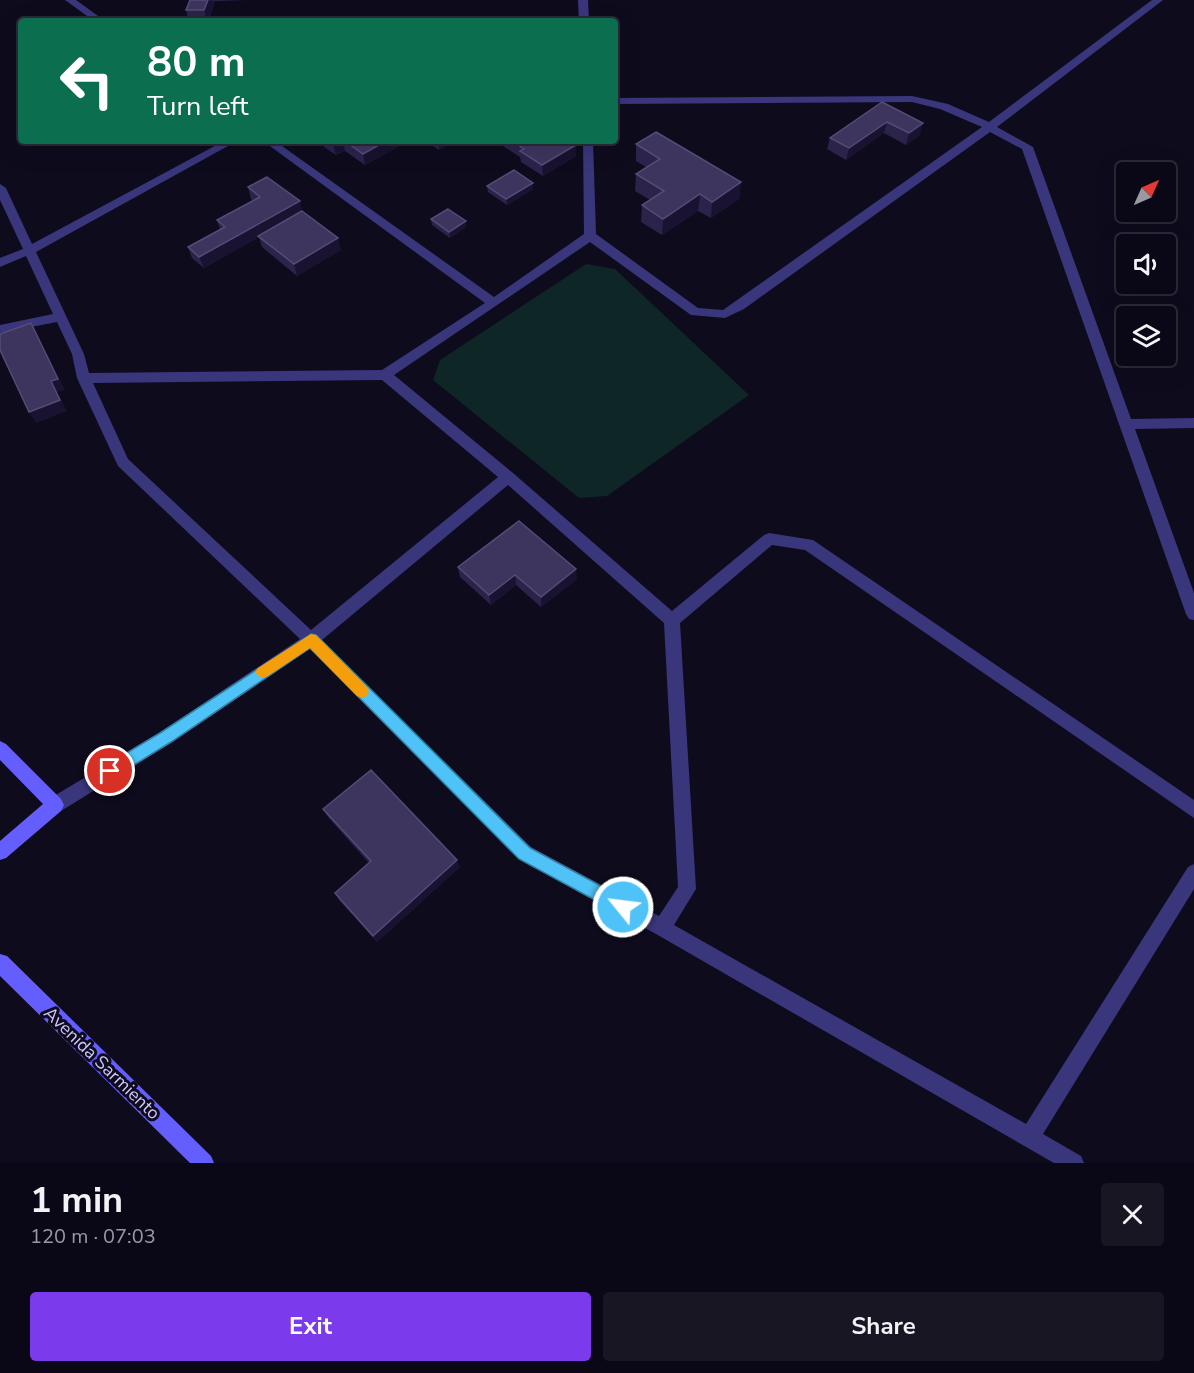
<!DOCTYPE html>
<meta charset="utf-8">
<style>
body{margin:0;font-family:"Nunito Sans",sans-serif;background:#181623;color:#f1f3f6;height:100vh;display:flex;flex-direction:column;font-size:22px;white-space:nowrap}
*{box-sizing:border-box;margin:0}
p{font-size:20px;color:#999aa1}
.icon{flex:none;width:33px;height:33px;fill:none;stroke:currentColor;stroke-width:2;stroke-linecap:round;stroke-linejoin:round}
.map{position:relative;height:1163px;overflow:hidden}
.drawer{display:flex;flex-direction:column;background:#0a0816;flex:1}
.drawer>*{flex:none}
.guide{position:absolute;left:18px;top:18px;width:600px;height:126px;border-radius:6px;box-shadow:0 6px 24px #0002,0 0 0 2px #2a2935;background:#0b6e4f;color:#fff;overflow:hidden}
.needle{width:39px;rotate:45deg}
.tools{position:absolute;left:1116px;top:162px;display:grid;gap:12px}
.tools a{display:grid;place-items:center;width:60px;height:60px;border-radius:6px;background:#0a0816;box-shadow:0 6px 24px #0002,0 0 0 2px #2a2935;font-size:30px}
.pin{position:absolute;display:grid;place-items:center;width:51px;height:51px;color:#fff;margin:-26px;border:3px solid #fff;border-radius:50%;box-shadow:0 2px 6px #0007}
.me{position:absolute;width:66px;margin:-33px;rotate:299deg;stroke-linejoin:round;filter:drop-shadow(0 0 4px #0008)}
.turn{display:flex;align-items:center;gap:21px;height:126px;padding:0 30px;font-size:27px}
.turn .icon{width:78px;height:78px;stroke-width:2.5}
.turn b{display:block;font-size:42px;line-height:51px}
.round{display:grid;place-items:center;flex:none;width:63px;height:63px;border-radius:6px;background:#181623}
.overview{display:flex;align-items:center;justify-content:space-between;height:102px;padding:0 30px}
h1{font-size:36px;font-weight:700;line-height:45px}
.cta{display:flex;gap:12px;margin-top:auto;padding:12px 30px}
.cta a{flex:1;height:69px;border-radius:6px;background:#7c3aed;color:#fff;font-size:24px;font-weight:700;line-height:69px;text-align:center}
.cta a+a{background:#181623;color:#f1f3f6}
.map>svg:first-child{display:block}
</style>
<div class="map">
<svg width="1194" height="1163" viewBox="0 0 1194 1163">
<rect width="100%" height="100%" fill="#0e0b1d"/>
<!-- green -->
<path fill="#0e2626" d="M586,264L615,269L749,395L607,496L579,498L433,380L440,360Z"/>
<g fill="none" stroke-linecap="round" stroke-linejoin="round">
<!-- street -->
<path fill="#39367c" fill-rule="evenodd" d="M65,0H76L105,21H94Z
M578,0H588L589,21H579Z
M1152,0H1163L997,127L1033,147L1131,419L1194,418V428L1135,429L1194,593V620L1189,619L1186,614L1022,149L990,132L744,309L725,318L691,315L590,242L394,375L513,473L672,611L764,535L769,533L813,540L1194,800V818L805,550L772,545L680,623L696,889L674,925L1026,1124L1188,867L1194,864V889L1043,1134L1081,1156L1084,1163H1054L656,934L519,859L310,649L171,743L61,811L55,813L49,811L46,805L49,799L159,733L300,639L118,466L77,378L72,354L57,322L0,333V325L53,314L26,256L0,267V258L23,249L0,200V184L6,188L32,244L224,141H237L36,252L84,354L89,373L382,370L485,303L263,141H275L494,297L584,234L583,141H593L596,234L698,308L723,310L982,127L940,109L912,102L615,104V98L912,96L948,104L989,122ZM382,380L498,477L311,630L128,459L93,383ZM508,485L664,623L678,887L659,916L531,847L322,640Z"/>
<!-- secondary -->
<path fill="#645eff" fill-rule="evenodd" d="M0,741L6,744L61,799L64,805L61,811L6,858L0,860V841L43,804L0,760Z
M0,954L7,956L211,1156L214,1163H190L0,976Z"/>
</g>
<!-- wall -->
<path fill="#2c234b" d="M190,0H246L215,1L208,21H189L186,10Z
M882,102L920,135L906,145L884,133L846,160L827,149L830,138Z
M323,141H404L405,143L365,165L345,151L336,155L324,147Z
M428,141H455L439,150L428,142Z
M495,141H570L576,156L543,176L521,162L520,157Z
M636,144L741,182L739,199L711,218L698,211L662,235L641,222L642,205L650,200L635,191L636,174L646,167L636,161Z
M533,183V189L507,205L488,192L487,186Z
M248,187L302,211L341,250L297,276L262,247L259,237L204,268L192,258L188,247L220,229L217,220L253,201L251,199Z
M431,219L466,221V227L450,238L432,225Z
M458,567L577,579L541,607L516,585L491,605L460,577Z
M323,809L460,867L377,942L339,900L335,893L369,863L328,817Z"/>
<!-- shaded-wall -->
<path fill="#191230" d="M208,0L215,1L207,21L204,10Z
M887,122L884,133L846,160L849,148Z
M923,123L920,135L906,145L909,133Z
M339,141H343L345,151L336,155L333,144Z
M386,141H404L405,143L365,165L363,154Z
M444,141H455L439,150V144Z
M576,145V156L543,176L542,165Z
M741,182L739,199L711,218L712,202Z
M533,183V189L507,205L506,199Z
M700,194L698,211L662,235L663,219Z
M300,201L303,213L258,236L259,237L204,268L199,257Z
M466,221V227L450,238L449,232Z
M338,238L341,250L297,276L294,264Z
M31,323L65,390L57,392L67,411L36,423L29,412Z
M576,569L577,579L541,607V597Z
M515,575L516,585L491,605L489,595Z
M457,860L460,867L377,942L373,936Z"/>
<!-- building -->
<path fill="#3e355e" stroke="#544c77" stroke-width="1.5" d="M190,0H208L204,10H186Z
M882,102L923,123L909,133L887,122L849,148L830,138Z
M656,132L741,182L712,202L700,194L663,219L642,205L664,191L636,174L660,159L636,144Z
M329,141H339L333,144Z
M345,141H386L363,154Z
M434,141H444L439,144Z
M512,141H570L576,145L542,165L520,151L524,149Z
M514,170L533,183L506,199L487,186Z
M267,177L300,201L199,257L188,247L225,227L217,220L260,197L248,187Z
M448,209L466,221L449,232L431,219Z
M302,211L338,238L294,264L258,236Z
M31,323L58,379L51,381L60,400L29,412L0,350V334Z
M519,521L576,569L541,597L515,575L489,595L458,567Z
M371,770L457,860L373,936L335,893L371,861L323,809Z"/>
<!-- route -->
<path fill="#4fc3f7" stroke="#337fa1" stroke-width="1.5" d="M311,634L316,635L530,848L629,901L631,907L629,912L623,915L617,912L519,859L310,648L171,742L116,776L110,778L105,776L103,771L105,766L160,733Z"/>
<!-- slow -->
<path fill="#f59e0b" d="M311,634L316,635L367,687L369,691L367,696L362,698L357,696L310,648L268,676L263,678L258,676L255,672L258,668Z"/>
<g text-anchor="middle" stroke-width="6" stroke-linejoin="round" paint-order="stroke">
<!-- near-street labels -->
<g font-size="18" fill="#cec7ff" stroke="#0e0b1d">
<text transform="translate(102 1063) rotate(44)" y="6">Avenida Sarmiento</text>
</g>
</g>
</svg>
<div class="tools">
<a><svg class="needle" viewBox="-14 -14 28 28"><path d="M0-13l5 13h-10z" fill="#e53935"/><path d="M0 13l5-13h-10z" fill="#999aa1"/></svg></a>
<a><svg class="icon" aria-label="sound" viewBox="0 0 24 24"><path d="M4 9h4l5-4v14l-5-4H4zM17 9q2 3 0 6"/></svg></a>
<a><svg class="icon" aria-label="layers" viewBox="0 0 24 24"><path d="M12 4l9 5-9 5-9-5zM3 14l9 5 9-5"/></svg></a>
</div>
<div class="pin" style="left:110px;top:771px;background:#d93025"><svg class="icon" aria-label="arrive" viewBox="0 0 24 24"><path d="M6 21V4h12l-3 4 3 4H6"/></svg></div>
<svg class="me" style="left:623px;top:907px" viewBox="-20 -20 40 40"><circle r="17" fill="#4fc3f7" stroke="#fff" stroke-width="3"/><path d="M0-11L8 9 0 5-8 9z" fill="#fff"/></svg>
<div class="guide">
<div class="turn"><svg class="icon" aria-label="left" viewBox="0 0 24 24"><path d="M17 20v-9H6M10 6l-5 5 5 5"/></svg><div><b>80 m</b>Turn left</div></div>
</div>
</div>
<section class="drawer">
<div class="overview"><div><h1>1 min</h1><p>120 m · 07:03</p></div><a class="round"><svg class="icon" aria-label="close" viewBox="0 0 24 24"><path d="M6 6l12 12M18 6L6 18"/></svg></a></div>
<div class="cta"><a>Exit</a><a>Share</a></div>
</section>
